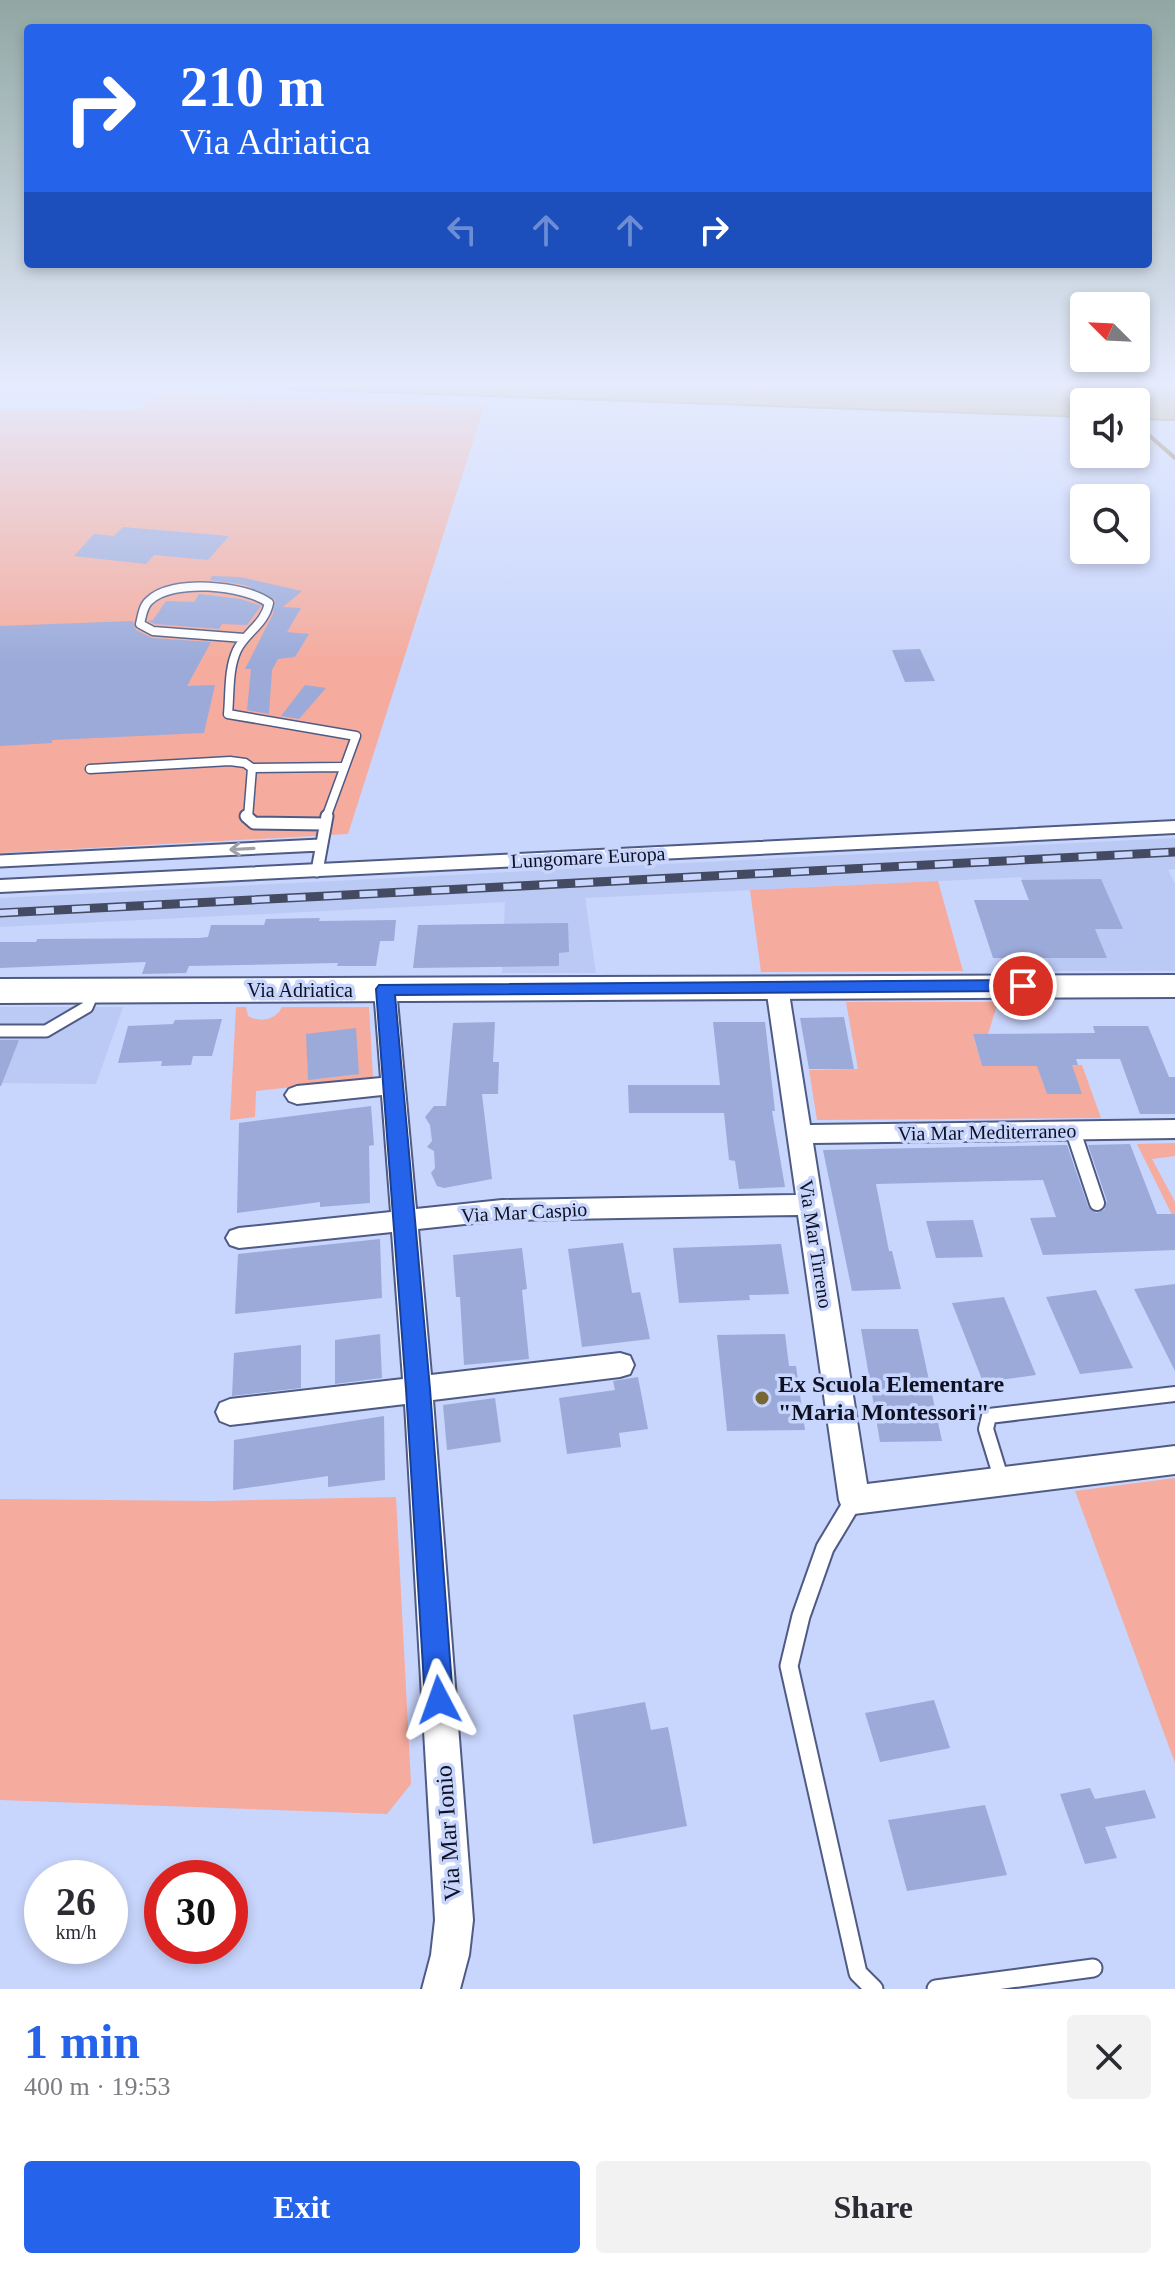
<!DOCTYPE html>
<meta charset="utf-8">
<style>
body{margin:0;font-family:"Times New Roman",serif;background:#f2f2f3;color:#2b2b33;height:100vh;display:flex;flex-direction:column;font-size:30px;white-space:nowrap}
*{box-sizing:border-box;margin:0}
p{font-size:26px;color:#7c7c81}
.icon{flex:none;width:44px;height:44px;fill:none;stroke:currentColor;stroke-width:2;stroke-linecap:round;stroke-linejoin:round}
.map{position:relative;height:1989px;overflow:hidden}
.side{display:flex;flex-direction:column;background:#fff;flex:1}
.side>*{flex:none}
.banner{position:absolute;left:24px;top:24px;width:1128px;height:244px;border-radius:8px;box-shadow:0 4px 12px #0003;background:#2563eb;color:#fff;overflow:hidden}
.needle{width:52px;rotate:294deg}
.fabs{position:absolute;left:1070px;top:292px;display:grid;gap:16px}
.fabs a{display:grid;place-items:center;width:80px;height:80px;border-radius:8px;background:#fff;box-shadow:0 4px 12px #0003;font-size:40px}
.speed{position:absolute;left:24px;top:1860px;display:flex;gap:16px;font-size:40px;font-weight:700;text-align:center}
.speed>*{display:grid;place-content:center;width:104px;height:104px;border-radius:50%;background:#fff;box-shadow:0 4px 12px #0003;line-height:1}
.speed small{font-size:20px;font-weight:400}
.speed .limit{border:12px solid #d22;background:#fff;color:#111}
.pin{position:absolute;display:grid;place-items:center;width:68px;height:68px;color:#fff;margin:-34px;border:4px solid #fff;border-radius:50%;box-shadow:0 2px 8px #0007}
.me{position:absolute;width:88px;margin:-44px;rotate:356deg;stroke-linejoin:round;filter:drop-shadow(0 0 6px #0008)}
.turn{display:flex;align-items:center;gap:28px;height:168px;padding:0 24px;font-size:36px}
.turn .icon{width:104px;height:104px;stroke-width:2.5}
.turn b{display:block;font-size:56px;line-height:68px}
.lanes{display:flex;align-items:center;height:76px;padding:0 24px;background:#0003;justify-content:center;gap:40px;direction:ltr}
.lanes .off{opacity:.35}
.round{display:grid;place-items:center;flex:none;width:84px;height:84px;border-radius:8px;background:#f2f2f3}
.summary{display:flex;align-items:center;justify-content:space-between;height:136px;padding:0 24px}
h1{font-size:48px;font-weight:700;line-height:60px;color:#2563eb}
.button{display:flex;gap:16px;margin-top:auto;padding:16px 24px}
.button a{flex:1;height:92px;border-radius:8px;background:#2563eb;color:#fff;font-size:32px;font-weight:700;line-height:92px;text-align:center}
.button a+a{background:#f2f2f3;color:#2b2b33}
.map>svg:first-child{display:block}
</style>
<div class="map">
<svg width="1175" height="1989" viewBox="0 0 1175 1989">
<rect width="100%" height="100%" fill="#c8d5fc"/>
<!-- built -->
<path fill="#bbc9f5" d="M1175,838V869L1168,870L1175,884V971H1052L1021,877L585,898L596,973H502L505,902L0,927V898Z
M0,1007H123L96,1084L0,1083Z"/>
<!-- green -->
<path fill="#f5ab9d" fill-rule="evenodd" d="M159,391L484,407L348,834L0,853V409L140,410Z
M938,881L963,971L761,972L750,890Z
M846,1002H998L988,1034L973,1035L982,1066L1082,1065L1101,1118L817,1120L809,1070L858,1069Z
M236,1007H246L248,1016C260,1023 276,1020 282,1007H369L373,1078L256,1091L255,1117L230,1120ZM307,1034L359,1073L308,1079Z
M1175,1143V1156L1152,1159L1175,1202V1221L1137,1144Z
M1175,1478V1763L1075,1491Z
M396,1497L411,1784L387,1814L0,1800V1499L210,1501Z"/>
<!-- water -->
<path fill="#b0933b" stroke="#7f6c34" stroke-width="2" d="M203,386H1175V420L1136,419V402H1084V417Z"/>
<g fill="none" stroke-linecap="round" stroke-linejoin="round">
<!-- stream -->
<path stroke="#7f6c34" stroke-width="4" d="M1136,424L1175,458"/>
</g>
<!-- building -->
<path fill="#9baad9" d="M123,527L229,536L208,560L154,555L146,564L74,556L94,534L114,536Z
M212,576L240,577L302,591L283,607L301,608L287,632L309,634L295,657L278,659L272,670L269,714L247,710L251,669H245L273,614L275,600L245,585L210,580Z
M199,594L241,599L261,606L247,625L222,624L219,629L155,624L148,621L153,620L166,601L194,602Z
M133,621L136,630L152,638L211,642L187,686L215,685L204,733L52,740V743L0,746V626Z
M920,649L935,681L905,682L892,650Z
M305,685L326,688L299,719L281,716Z
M1101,879L1123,929H1095L1107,958H993L974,900H1029L1021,880Z
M320,918L319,921L396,920L394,941H380L376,966H337L338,963L189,966L186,973L142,974L146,962L0,968V942H36L37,939L199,938L208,937L211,925H264L266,919Z
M568,923L569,952L559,953V966L413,968L418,925Z
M844,1017L854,1069H809L800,1018Z
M222,1019L212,1056H193L191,1065L161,1066L162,1061L118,1063L128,1026L173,1024L175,1020Z
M495,1022L493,1062H499L498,1094H482L492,1179L444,1188L437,1186L431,1173L435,1168L434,1151L427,1147L432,1141L430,1125L425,1117L434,1106H446L453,1023Z
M713,1022H765L775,1111H772L785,1187L739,1189L735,1161L729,1160L724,1113H629L628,1085H720Z
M1093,1026H1148L1169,1077H1175V1114H1140L1120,1059H1076L1078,1065H1072L1082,1094H1047L1037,1066H982L973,1034L1095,1033Z
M356,1028L359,1074L308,1080L306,1034Z
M0,1040H19L1,1086H0Z
M371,1106L374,1145L369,1146L370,1203L320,1207V1202L237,1213L239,1123Z
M1130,1144L1157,1214H1175V1250L1043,1255L1030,1218L1056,1217L1043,1180L876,1184L889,1251H892L901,1289L852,1291L823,1150L1067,1145L1088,1206L1096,1213L1104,1210L1107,1201L1088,1145Z
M973,1220L983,1257L936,1258L926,1221Z
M380,1239L382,1298L235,1314L238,1254Z
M623,1243L632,1293L640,1292L650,1339L582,1347L568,1249Z
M781,1244L789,1294L749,1295L750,1300L679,1303L673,1248Z
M522,1248L527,1289L522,1290L529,1359L464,1365L460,1297H456L453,1255Z
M1175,1284V1371L1134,1289Z
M1096,1290L1133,1368L1080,1374L1046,1297Z
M1004,1297L1036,1375L983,1382L952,1303Z
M861,1329H918L942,1441L880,1442Z
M380,1334L382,1378L335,1384V1340Z
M785,1334L789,1366H796L805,1430L727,1431L717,1335Z
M301,1345V1388L232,1396L234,1353Z
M638,1377L648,1429L619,1433L621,1447L567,1454L559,1398L615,1390L613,1381Z
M495,1398L501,1442L447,1450L443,1405Z
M384,1416L385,1480L328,1487V1476L233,1490L234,1440Z
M934,1700L950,1748L880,1762L865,1713Z
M645,1702L651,1730L668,1727L687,1826L593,1844L573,1715Z
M1090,1788L1095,1799L1145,1790L1156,1818L1105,1827L1117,1858L1085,1864L1060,1794Z
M985,1805L1007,1875L907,1891L888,1820Z"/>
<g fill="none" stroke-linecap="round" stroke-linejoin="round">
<!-- lane-far3 casing -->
<g stroke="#4f5b85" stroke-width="11">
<path id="lane-far3" d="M244,638L153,631L140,624C142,616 143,606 149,601C171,578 245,585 269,603C265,624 246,632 237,650C228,669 230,694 228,714L356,736L326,818
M252,768L341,767
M90,769L230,761L245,763L252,768L248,818"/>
</g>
<!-- lane-far2 casing -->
<g stroke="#4f5b85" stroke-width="15">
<path id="lane-far2" d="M246,816L254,823L324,824
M0,861L320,845
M317,871L327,816
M0,1031H46L87,1007L94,991"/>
</g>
<!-- lane-far1 casing -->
<g stroke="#4f5b85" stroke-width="18">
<path id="lane-far1" d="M1073,1131L1097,1203
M1002,1481L986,1429L989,1416L1175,1394
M851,1505L854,1500"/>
</g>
<!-- lane casing -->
<g stroke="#4f5b85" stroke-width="21">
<path id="lane" d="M852,1503L825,1548L801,1616L789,1666L858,1973L874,1989
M936,1989L1093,1968"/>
</g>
<!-- street casing -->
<g stroke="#4f5b85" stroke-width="4">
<path id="street" d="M1175,821V833L0,892V880Z
M777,980L785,982L788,987L810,1125L1175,1120V1138L813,1143L867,1484L1175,1446V1474L854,1514L843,1510L839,1500L798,1215L502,1220L418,1229L431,1375L620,1353L630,1356L634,1365L630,1374L620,1377L433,1400L473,1920L469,1955L460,1989H422L431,1955L435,1920L405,1404L230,1425L220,1421L216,1412L220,1403L230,1399L403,1379L392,1232L239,1248L230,1245L226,1238L230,1231L239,1228L391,1212L382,1095L297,1104L289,1101L285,1095L289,1089L297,1086L381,1078L374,989L377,984H393L396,989L416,1209L502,1200L796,1195L766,987L769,982Z"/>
</g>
<!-- primary casing -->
<g stroke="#4f5b85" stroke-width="4">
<path id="primary" d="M1175,975V997L0,1003V979Z"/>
</g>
<!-- lane-far3 -->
<use href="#lane-far3" stroke="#fff" stroke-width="8"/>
<!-- lane-far2 -->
<use href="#lane-far2" stroke="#fff" stroke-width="11"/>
<!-- lane-far1 -->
<use href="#lane-far1" stroke="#fff" stroke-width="14"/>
<!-- lane -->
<use href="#lane" stroke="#fff" stroke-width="17"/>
<!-- street -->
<use href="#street" fill="#fff" fill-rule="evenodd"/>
<!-- primary -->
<use href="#primary" fill="#fff" fill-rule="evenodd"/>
<!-- rail casing -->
<g stroke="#444a62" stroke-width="9">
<path id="rail" d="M0,913L1175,852"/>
</g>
<!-- rail -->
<use href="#rail" stroke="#c8d5fc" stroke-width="6" stroke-dasharray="18" stroke-linecap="butt"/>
</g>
<!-- one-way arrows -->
<defs><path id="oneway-shaft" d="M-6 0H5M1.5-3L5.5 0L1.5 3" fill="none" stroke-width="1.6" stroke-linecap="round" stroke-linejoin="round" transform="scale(2)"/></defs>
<use stroke="#9ea0a7" href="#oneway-shaft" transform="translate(242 849) rotate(177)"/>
<!-- sky -->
<linearGradient id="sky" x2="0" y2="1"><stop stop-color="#91a7a3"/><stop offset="0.58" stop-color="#e6ecfe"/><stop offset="1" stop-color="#e6ecfe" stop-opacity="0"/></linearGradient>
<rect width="1175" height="664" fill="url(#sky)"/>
<!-- route -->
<path fill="#2563eb" stroke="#184099" stroke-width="2" d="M1023,980L1030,982L1032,986L1030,991L395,995L430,1389L453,1700L449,1710L439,1714L429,1710L425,1700L406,1389L376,989L379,985Z"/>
<!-- markers -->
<circle fill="#786735" stroke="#c8d5fc" stroke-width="3" cx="762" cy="1398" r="8"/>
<g text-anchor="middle" stroke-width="7" stroke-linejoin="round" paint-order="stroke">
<!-- street labels -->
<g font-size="20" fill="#0d1122" stroke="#c8d5fc">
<text transform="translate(588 857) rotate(-3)" y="7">Lungomare Europa</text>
<text x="300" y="997">Via Adriatica</text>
<text transform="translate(987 1132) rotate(-1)" y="7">Via Mar Mediterraneo</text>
<text transform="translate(524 1212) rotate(-3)" y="7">Via Mar Caspio</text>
<text transform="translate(816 1244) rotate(81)" y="7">Via Mar Tirreno</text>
</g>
<!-- near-poi labels -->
<g font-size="24" font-weight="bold" fill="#0d1122" stroke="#c8d5fc" text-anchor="start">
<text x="778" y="1392">Ex Scuola Elementare<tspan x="778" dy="28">"Maria Montessori"</tspan></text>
</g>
<!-- near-street labels -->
<g font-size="24" fill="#0d1122" stroke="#c8d5fc">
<text transform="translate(448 1833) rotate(-94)" y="8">Via Mar Ionio</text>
</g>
</g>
</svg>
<div class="fabs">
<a><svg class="needle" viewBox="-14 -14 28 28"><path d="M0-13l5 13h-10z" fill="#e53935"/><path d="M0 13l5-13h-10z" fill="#7c7c81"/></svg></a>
<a><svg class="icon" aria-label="sound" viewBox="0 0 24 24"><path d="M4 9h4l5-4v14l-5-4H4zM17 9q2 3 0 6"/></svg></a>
<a><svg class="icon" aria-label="search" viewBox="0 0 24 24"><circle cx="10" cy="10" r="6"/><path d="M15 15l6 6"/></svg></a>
</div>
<div class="speed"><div>26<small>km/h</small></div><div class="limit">30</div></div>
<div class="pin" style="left:1023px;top:986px;background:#d93025"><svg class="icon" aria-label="arrive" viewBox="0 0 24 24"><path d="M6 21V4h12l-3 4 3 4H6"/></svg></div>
<svg class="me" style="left:439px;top:1700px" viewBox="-20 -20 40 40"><path d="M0-17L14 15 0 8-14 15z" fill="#2563eb" stroke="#fff" stroke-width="4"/></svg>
<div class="banner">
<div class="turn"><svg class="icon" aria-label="right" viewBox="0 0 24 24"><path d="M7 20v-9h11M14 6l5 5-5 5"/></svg><div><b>210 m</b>Via Adriatica</div></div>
<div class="lanes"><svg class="icon off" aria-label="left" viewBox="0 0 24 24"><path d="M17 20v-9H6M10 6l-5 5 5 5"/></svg><svg class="icon off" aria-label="ahead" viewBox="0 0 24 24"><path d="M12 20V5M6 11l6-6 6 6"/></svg><svg class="icon off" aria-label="ahead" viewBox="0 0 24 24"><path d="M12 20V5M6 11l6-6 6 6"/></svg><svg class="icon" aria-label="right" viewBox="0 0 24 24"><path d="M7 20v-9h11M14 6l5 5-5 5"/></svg></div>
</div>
</div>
<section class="side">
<div class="summary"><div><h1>1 min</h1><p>400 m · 19:53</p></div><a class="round"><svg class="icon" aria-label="close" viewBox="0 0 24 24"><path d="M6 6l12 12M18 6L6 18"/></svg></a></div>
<div class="button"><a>Exit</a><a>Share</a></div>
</section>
